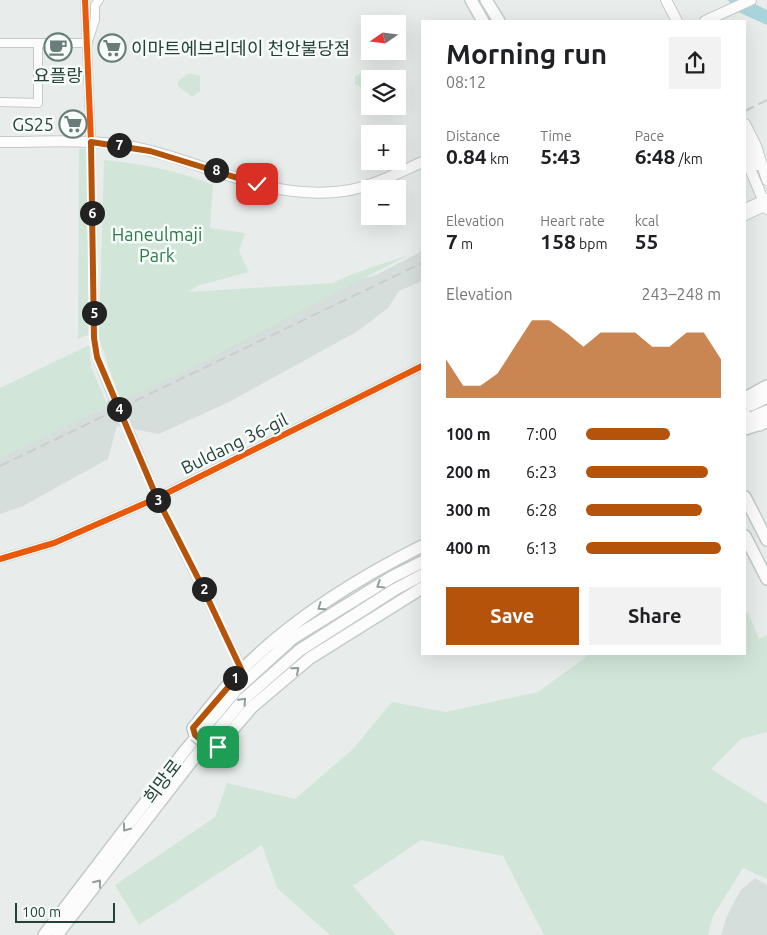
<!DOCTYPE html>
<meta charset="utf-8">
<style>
:root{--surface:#fff;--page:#f2f2f2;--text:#202124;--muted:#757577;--accent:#b45309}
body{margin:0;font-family:Ubuntu,"Noto Sans KR",sans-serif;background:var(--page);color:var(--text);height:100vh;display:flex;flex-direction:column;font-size:19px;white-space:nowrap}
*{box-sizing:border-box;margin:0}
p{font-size:16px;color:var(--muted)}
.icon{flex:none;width:28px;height:28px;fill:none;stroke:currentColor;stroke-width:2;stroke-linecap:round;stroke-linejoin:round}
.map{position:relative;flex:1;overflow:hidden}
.drawer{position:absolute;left:421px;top:20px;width:325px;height:635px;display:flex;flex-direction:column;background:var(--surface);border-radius:0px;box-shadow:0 5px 20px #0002}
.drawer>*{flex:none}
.needle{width:32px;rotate:256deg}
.buttons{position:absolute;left:361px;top:15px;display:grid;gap:10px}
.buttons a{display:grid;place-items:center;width:45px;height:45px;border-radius:0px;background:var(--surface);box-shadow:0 5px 20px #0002;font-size:25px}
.scale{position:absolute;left:15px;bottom:12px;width:100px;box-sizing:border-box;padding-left:5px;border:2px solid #24423a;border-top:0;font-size:14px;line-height:18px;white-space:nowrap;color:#24423a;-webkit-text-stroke:4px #f7fbf9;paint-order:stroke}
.pin{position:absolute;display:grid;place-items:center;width:42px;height:42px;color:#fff;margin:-21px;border-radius:10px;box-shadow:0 2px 8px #0006}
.km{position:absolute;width:25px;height:25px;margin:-12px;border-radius:50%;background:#222;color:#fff;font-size:14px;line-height:25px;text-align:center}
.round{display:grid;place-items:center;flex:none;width:52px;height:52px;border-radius:0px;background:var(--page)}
.summary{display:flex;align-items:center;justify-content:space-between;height:85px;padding:0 25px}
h1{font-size:28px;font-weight:700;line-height:38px}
.stats{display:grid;grid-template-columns:repeat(3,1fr);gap:8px;height:85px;padding:5px 25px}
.stats div{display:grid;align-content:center}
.stats b{font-size:21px;font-weight:700}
.stats small{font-size:14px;font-weight:400}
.stats p{font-size:14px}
.chart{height:140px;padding:10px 25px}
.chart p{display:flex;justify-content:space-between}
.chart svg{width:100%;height:90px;margin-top:5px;fill:var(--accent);opacity:.7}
.primary-button{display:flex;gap:10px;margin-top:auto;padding:10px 25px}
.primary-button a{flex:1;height:58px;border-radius:0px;background:var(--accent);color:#fff;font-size:20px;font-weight:700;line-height:58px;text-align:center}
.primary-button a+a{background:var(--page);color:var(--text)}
ul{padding:0 25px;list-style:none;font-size:16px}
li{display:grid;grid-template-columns:80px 60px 1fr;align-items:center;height:38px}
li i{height:12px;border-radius:6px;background:var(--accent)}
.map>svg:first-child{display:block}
</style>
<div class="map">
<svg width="767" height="935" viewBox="0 0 767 935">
<rect width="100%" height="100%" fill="#e8edeb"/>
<path fill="#d6dedb" d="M422,251V281L399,291L388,308L358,331L229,402L159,434L117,426L108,459L23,506L0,514V445L84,394L99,412L117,388L280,295L374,276Z
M755,878L767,885V935H721L727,916L740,891Z"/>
<path fill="#d1e6d8" d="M189,73L200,76V91L192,97L178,86V81Z
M362,73H373L380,79H370V88H363L355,84V76Z
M79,149H87L90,153L88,335L78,339Z
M104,160C142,164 177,170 213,185L210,228L245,233L239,251L249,272L200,285L188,292L334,283C339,277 397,259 409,255L182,372L120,401L99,338Z
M89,345L91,367L108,406L0,458V388Z
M748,612L759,639L767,635V732L741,739L711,769L767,804V879L743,868L713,916L708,935H544L503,856L421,840L353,886L396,935H330L277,888L262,845L139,925L115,885L215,817L227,783L295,799L353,749L392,702L446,712L538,692L590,654H745V613Z"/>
<path fill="#a9d4db" d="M728,0H747L767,10V25L736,11Z"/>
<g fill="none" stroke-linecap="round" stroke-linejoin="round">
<g stroke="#c5cac8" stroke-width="10">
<path id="minor" d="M85,0L91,142L94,338L97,357L109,388
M89,38L95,20V5L99,0
M0,43H88
M0,102L38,103V43
M745,208L767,198
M745,216L767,206
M131,435L157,498L243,671
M0,559L54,543L157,498L422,366"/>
</g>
<g stroke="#c5cac8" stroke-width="12">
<path id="tertiary" d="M666,0L677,21
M705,21L751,0
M745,124L756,146L767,180
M0,142C40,142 82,139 122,145C199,157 263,202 344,191C371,187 398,173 422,162
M745,142L757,165
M745,157L767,209"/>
</g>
<g stroke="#c3cbc8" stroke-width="14">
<path id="secondary" d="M471,0L483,21
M486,0L499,21
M745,398L767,386
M751,405L767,397
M745,414L751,422L760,425
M755,416L767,411
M745,429L767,422
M745,497L767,540
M745,536L767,579
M195,735L193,728C206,712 219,695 232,680C283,625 356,579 422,546
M209,747H218L252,707L310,658L422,588
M44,935L183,753L237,689L293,638L392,577L422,562
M57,935L194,758L244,699L300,650L394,590L422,575"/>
</g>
<use href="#minor" stroke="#fcfcfc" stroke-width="8"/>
<use href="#tertiary" stroke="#fcfcfc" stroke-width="10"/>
<use href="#secondary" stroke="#fcfcfc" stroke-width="11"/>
<path stroke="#c9cdcc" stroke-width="2" stroke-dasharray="10 5" stroke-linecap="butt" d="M745,111L767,100
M0,466L422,263"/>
<g stroke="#c5cac8" stroke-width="10" stroke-linecap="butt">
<path id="minor-bridge" d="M109,388L131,435"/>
</g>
<g stroke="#c3cbc8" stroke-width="14" stroke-linecap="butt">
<path id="secondary-bridge" d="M195,735L209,747"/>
</g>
<use href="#minor-bridge" stroke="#fcfcfc" stroke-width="8"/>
<use href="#secondary-bridge" stroke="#fcfcfc" stroke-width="11"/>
<g stroke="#f7fbf9" stroke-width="9">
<path id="cycleway" d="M85,0L91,142L94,338L97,357L157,498L243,671
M0,559L54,543L157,498L422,366"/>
</g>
<use href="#cycleway" stroke="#e8590c" stroke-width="6"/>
</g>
<defs><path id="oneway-chevron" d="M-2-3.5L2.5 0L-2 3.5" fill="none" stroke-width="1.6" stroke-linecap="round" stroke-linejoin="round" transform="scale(1.25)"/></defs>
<g stroke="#909f9b">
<use href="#oneway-chevron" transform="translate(380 585) rotate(148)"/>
<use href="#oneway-chevron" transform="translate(321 607) rotate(146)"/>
<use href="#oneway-chevron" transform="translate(296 670) rotate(-41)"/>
<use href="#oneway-chevron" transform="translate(243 701) rotate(-47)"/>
<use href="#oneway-chevron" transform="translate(126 828) rotate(127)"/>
<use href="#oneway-chevron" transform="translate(98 883) rotate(-52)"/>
</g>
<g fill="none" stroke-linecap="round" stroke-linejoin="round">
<g stroke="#fff" stroke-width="10">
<path id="route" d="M218,747H210L195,735L193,728L242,671L199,580L157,498L97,357L94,338L91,142L150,151L257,184"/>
</g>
<use href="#route" stroke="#b45309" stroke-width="6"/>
</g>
<defs>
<g id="cafe-ring" transform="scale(1.4375)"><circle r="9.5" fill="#f7fbf9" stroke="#697e78" stroke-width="1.5"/><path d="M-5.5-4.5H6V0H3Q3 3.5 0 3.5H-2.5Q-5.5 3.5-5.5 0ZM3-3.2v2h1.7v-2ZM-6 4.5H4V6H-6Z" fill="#697e78"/></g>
<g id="supermarket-ring" transform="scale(1.4375)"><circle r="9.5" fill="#f7fbf9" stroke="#697e78" stroke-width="1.5"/><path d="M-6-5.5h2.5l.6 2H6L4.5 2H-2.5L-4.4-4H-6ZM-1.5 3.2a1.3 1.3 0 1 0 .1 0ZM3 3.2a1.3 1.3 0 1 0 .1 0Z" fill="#697e78"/></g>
</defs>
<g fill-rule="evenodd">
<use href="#cafe-ring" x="58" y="47"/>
<use href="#supermarket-ring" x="112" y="48"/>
<use href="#supermarket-ring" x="73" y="124"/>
</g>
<g text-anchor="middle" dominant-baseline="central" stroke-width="5" stroke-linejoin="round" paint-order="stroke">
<g font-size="18" fill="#24423a" stroke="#f7fbf9" text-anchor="start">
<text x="131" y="48">이마트에브리데이 천안불당점</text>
<text x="58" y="75" text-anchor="middle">요플랑</text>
<text x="54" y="124" text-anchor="end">GS25</text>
</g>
<g font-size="18" fill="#2d7a4b" stroke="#f7fbf9">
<text x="157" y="234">Haneulmaji<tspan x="157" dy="21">Park</tspan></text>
</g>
<g font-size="18" fill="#24423a" stroke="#f7fbf9">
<text transform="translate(234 443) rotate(-26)">Buldang 36-gil</text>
<text transform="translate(162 781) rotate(-53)">희망로</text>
</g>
</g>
</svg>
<div class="buttons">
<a><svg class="needle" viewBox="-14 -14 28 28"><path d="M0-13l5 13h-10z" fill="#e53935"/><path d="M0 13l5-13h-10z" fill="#757577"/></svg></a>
<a><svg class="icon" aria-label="layers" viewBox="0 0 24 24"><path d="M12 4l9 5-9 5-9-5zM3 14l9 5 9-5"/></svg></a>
<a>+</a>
<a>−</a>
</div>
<div class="scale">100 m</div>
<div class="pin" style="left:218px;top:747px;background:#1e9e55"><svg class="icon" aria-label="arrive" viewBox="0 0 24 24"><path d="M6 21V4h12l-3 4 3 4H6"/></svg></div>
<div class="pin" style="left:257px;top:184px;background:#d93025"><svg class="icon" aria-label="check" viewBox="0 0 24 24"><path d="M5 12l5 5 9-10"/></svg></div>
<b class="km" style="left:235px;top:678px">1</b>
<b class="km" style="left:204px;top:589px">2</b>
<b class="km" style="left:158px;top:500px">3</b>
<b class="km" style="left:119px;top:409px">4</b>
<b class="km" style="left:94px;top:313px">5</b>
<b class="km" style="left:92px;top:213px">6</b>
<b class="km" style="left:119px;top:145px">7</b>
<b class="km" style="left:216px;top:170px">8</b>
<section class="drawer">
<div class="summary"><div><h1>Morning run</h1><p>08:12</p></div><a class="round"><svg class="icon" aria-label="share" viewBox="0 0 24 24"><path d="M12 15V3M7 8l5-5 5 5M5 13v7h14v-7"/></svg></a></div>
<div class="stats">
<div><p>Distance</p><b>0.84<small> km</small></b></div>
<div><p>Time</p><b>5:43</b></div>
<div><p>Pace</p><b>6:48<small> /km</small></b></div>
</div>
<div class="stats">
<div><p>Elevation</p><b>7<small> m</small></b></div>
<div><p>Heart rate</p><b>158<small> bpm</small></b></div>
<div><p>kcal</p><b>55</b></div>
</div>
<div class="chart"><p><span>Elevation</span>243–248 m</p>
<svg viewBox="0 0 160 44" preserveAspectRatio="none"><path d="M0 44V25L10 38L20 38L30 32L40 19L50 6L60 6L70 12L80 19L90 12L100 12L110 12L120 19L130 19L140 12L150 12L160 25V44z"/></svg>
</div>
<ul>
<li><b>100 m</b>7:00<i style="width:62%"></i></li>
<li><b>200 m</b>6:23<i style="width:90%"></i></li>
<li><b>300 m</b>6:28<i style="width:86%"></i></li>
<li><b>400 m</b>6:13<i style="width:100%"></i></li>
</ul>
<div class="primary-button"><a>Save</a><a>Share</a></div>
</section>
</div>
